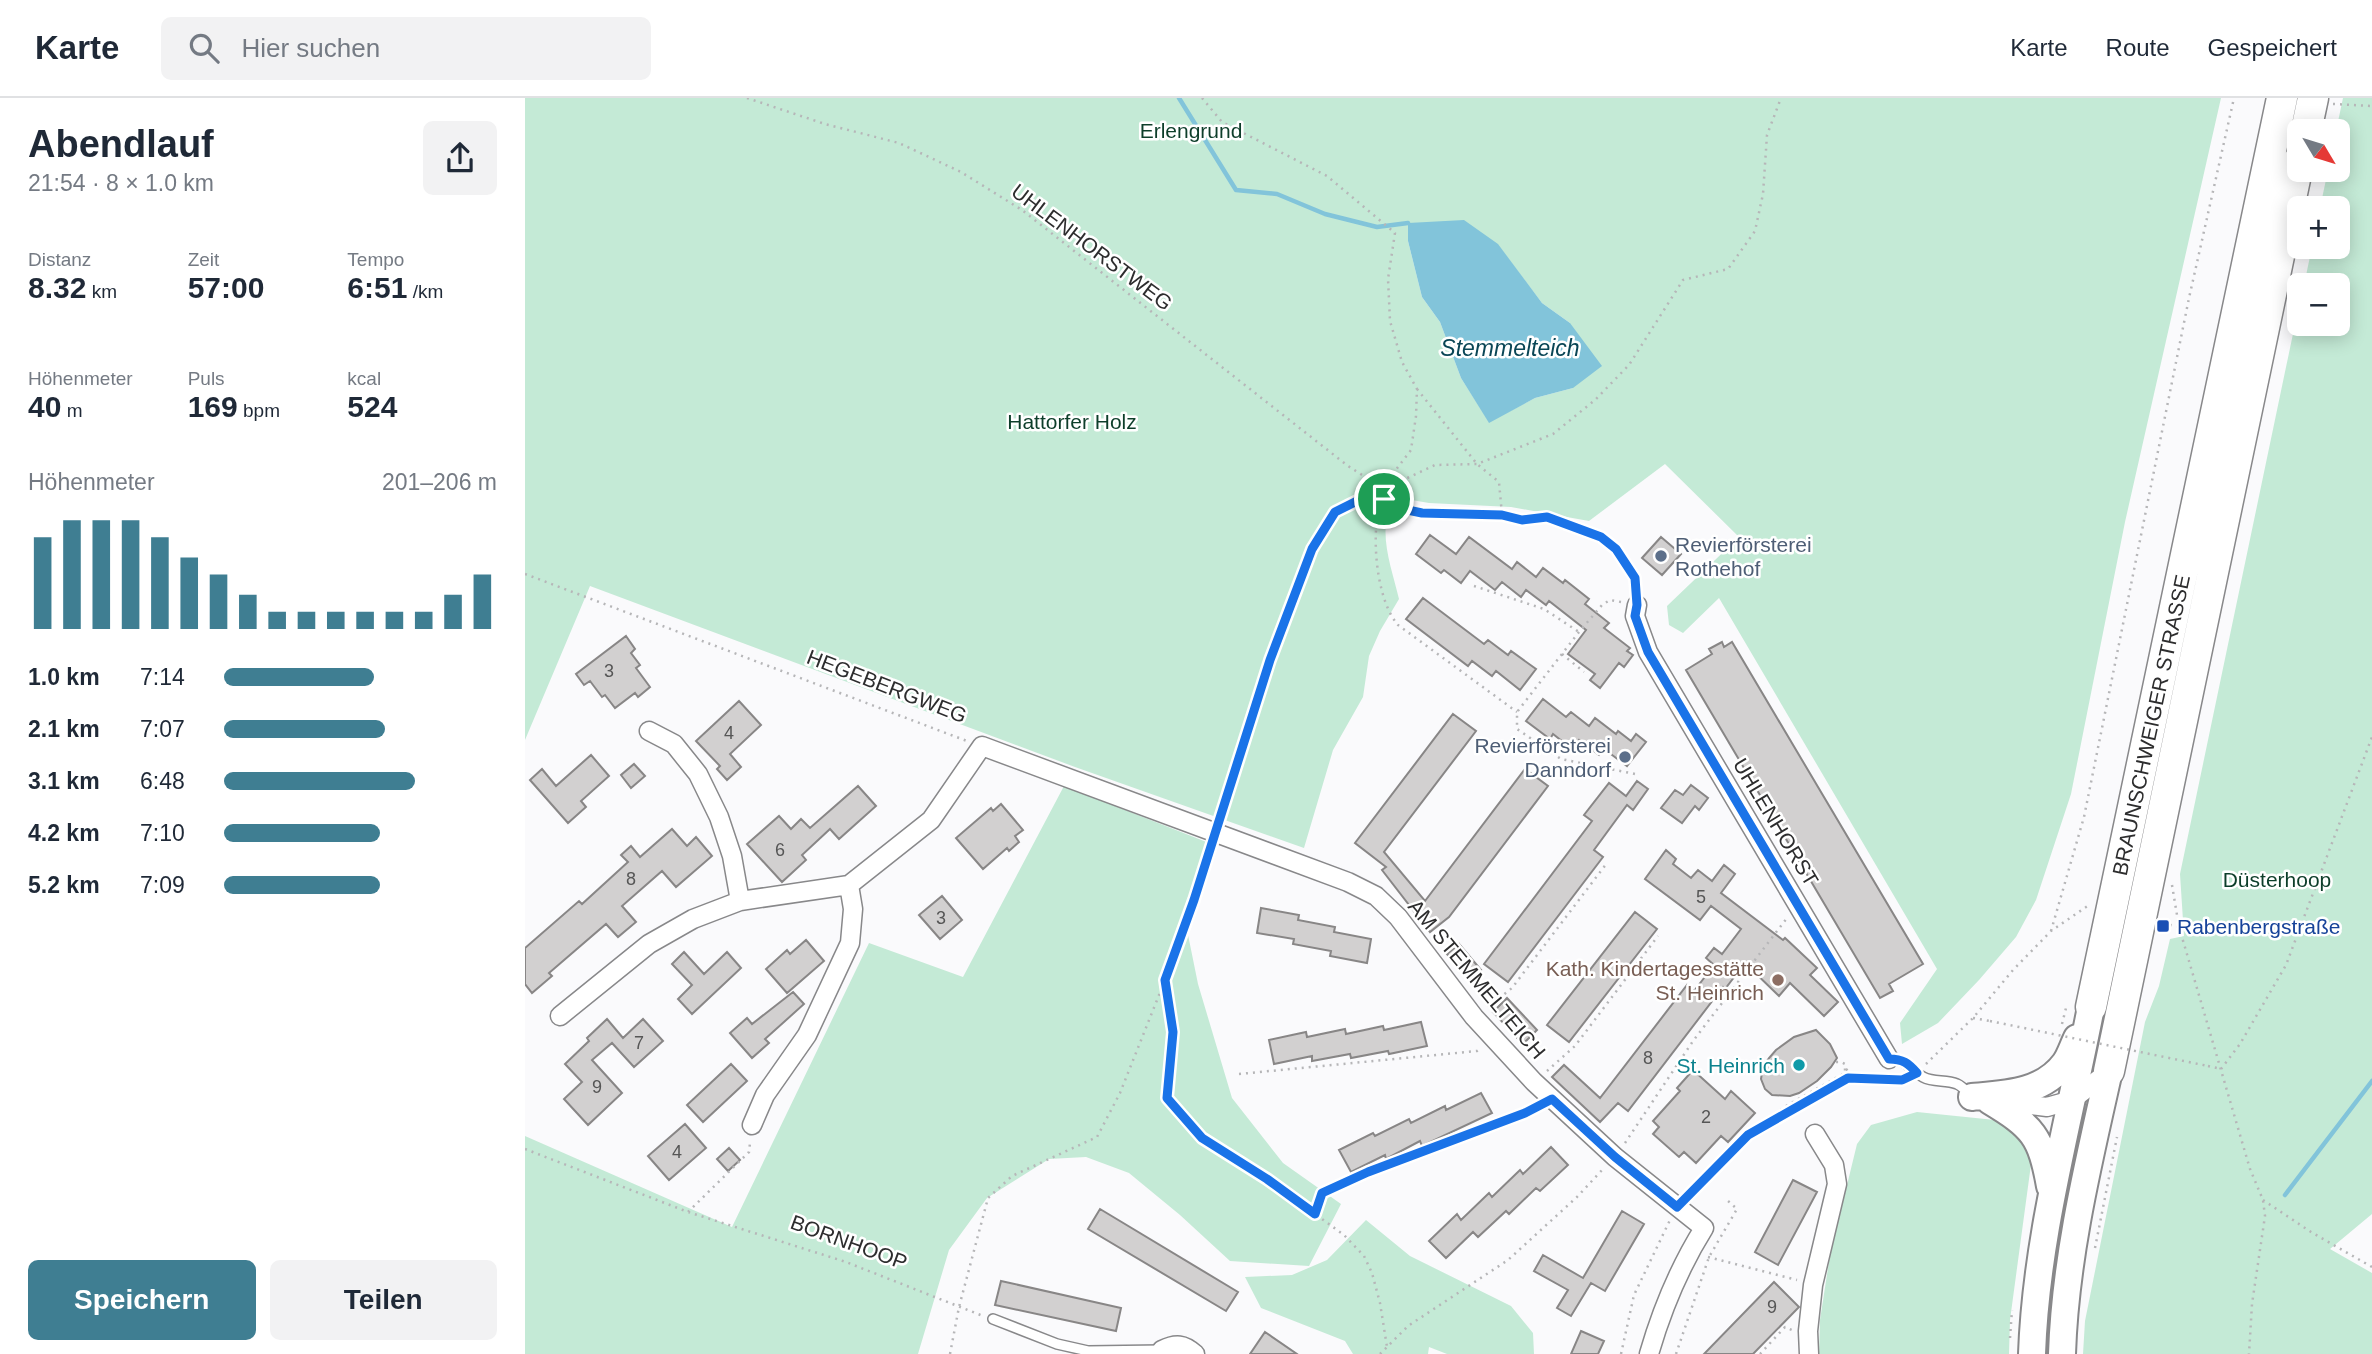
<!DOCTYPE html>
<html lang="de">
<meta charset="utf-8">
<style>
:root{--surface:#fff;--page:#f2f2f3;--text:#1f2937;--muted:#747a83;--line:#e0e1e3;--accent:#3f7e92}
body{margin:0;font-family:Helvetica,sans-serif;background:var(--page);color:var(--text);height:100vh;display:flex;flex-direction:column;font-size:26px;white-space:nowrap}
*{box-sizing:border-box;margin:0}
p{font-size:23px;color:var(--muted)}
.icon{flex:none;width:38px;height:38px;fill:none;stroke:currentColor;stroke-width:2;stroke-linecap:round;stroke-linejoin:round}
.map{position:relative;flex:1;overflow:hidden}
.sheet{display:flex;flex-direction:column;background:var(--surface);width:525px}
.sheet>*{flex:none}
.needle{width:46px;rotate:128deg}
.controls{position:absolute;left:1762px;top:21px;display:grid;gap:14px}
.controls a{display:grid;place-items:center;width:63px;height:63px;border-radius:10px;background:var(--surface);box-shadow:0 4px 18px #0003;font-size:35px}
.pin{position:absolute;display:grid;place-items:center;width:60px;height:60px;color:#fff;margin:-30px;border:4px solid #fff;border-radius:50%;box-shadow:0 2px 7px #0007}
.round{display:grid;place-items:center;flex:none;width:74px;height:74px;border-radius:10px;background:var(--page)}
.overview{display:flex;align-items:center;justify-content:space-between;height:119px;padding:0 28px}
h1{font-size:38px;font-weight:800;line-height:52px}
.figures{display:grid;grid-template-columns:repeat(3,1fr);gap:10px;height:119px;padding:7px 28px}
.figures div{display:grid;align-content:center}
.figures b{font-size:30px;font-weight:800}
.figures small{font-size:19px;font-weight:400}
.figures p{font-size:19px}
.chart{height:196px;padding:14px 28px}
.chart p{display:flex;justify-content:space-between}
.chart svg{width:100%;height:126px;margin-top:7px;stroke:var(--accent);stroke-width:6}
.cta{display:flex;gap:14px;margin-top:auto;padding:14px 28px}
.cta a{flex:1;height:80px;border-radius:10px;background:var(--accent);color:#fff;font-size:28px;font-weight:800;line-height:80px;text-align:center}
.cta a+a{background:var(--page);color:var(--text)}
ul{padding:0 28px;list-style:none;font-size:23px}
li{display:grid;grid-template-columns:112px 84px 1fr;align-items:center;height:52px}
li i{height:18px;border-radius:9px;background:var(--accent)}
header{display:flex;align-items:center;gap:42px;box-sizing:border-box;height:98px;padding:0 35px;background:var(--surface);border-bottom:2px solid var(--line)}
header strong{font-size:33px}
nav{display:flex;gap:38px;margin-inline-start:auto;font-size:24px}
.search{width:490px;height:63px;background:var(--page);display:flex;align-items:center;gap:18px;box-sizing:border-box;padding:0 24px;border-radius:10px;color:var(--muted);font-size:26px}
main{display:flex;flex:1;min-height:0}
.map>svg:first-child{display:block}
</style>
<header>
<strong>Karte</strong>
<div class="search"><svg class="icon" aria-label="search" viewBox="0 0 24 24"><circle cx="10" cy="10" r="6"/><path d="M15 15l6 6"/></svg>Hier suchen</div>
<nav><a>Karte</a><a>Route</a><a>Gespeichert</a></nav>
</header>
<main>
<section class="sheet">
<div class="overview"><div><h1>Abendlauf</h1><p>21:54 · 8 × 1.0 km</p></div><a class="round"><svg class="icon" aria-label="share" viewBox="0 0 24 24"><path d="M12 15V3M7 8l5-5 5 5M5 13v7h14v-7"/></svg></a></div>
<div class="figures">
<div><p>Distanz</p><b>8.32<small> km</small></b></div>
<div><p>Zeit</p><b>57:00</b></div>
<div><p>Tempo</p><b>6:51<small> /km</small></b></div>
</div>
<div class="figures">
<div><p>Höhenmeter</p><b>40<small> m</small></b></div>
<div><p>Puls</p><b>169<small> bpm</small></b></div>
<div><p>kcal</p><b>524</b></div>
</div>
<div class="chart"><p><span>Höhenmeter</span>201–206 m</p>
<svg viewBox="0 0 160 44" preserveAspectRatio="none"><path d="M5 44V12M15 44V6M25 44V6M35 44V6M45 44V12M55 44V19M65 44V25M75 44V32M85 44V38M95 44V38M105 44V38M115 44V38M125 44V38M135 44V38M145 44V32M155 44V25"/></svg>
</div>
<ul>
<li><b>1.0 km</b>7:14<i style="width:55%"></i></li>
<li><b>2.1 km</b>7:07<i style="width:59%"></i></li>
<li><b>3.1 km</b>6:48<i style="width:70%"></i></li>
<li><b>4.2 km</b>7:10<i style="width:57%"></i></li>
<li><b>5.2 km</b>7:09<i style="width:57%"></i></li>
</ul>
<div class="cta"><a>Speichern</a><a>Teilen</a></div>
</section>
<div class="map">
<svg width="1847" height="1256" viewBox="0 0 1847 1256">
<rect width="100%" height="100%" fill="#fafafc"/>
<path fill="#c4ead6" fill-rule="evenodd" d="M0,0H1696L1600,424L1546,696L1511,802L1491,839L1454,882L1413,925L1377,946L1375,925L1412,871L1194,500L1158,535L1144,527L1142,508L1214,439L1140,366L1064,423L986,409L904,405L869,399C851,432 866,467 874,501L855,533L844,558L838,599L808,652L779,750L550,669L65,488L0,642ZM883,143L973,147L1017,205L1045,225L1048,290L1010,300L964,324L936,280L915,224L897,199Z
M1818,0H1847V1116L1805,1151L1847,1175V1256H1558L1560,1223L1620,924L1634,888L1645,841L1659,838L1655,776L1774,207V226H1813V187H1779L1787,149H1813V110H1795L1803,72H1813V33H1811Z
M539,688L684,745L659,817L673,886L707,1000L758,1065L816,1106L784,1168L705,1163L655,1117L604,1075L561,1059L524,1061L462,1100L424,1152L393,1256H0V1038L207,1129L344,845L438,879Z
M1570,1010L1527,1256H1516L1517,1216L1558,1016Z
M1392,1014L1470,1022L1495,1038L1507,1059L1485,1222L1484,1256H1294L1295,1222L1305,1157L1332,1046L1346,1027Z
M841,1122L885,1158L986,1208L1008,1235L1009,1256H922L904,1249L903,1256H828L820,1243L736,1210L720,1179L767,1177L802,1162Z"/>
<path fill="#82c4da" d="M939,122L973,146L1017,205L1045,225L1077,268L1048,290L1010,300L964,325L936,280L915,224L897,199L883,143V125Z"/>
<g fill="none" stroke-linecap="round" stroke-linejoin="round">
<path stroke="#82c4da" stroke-width="4.5" d="M654,0L711,92L752,96L800,116L852,129L883,125
M1760,1097L1847,983"/>
</g>
<path fill="#d2d0d0" stroke="#888686" stroke-width="2" d="M905,437L931,456L944,439L987,471L992,464L1011,479L1018,470L1038,485L1040,482L1064,501L1060,506L1084,525L1079,530L1105,550L1102,553L1108,557L1099,569L1094,565L1075,590L1065,582L1070,576L1043,556L1061,532L1024,503L1021,507L1001,492L996,499L977,484L970,492L945,473L936,485L919,472L916,475L891,456Z
M1136,439L1156,456L1137,477L1117,460Z
M898,500L959,546L963,542L983,557L986,553L1011,571L995,592L971,573L967,578L947,563L943,568L881,521Z
M101,538L110,551L106,555L115,567L111,570L125,589L113,599L110,595L90,610L80,597L77,599L65,583L59,587L51,576Z
M1197,544L1199,549L1207,544L1398,866L1364,886L1368,893L1355,900L1161,572L1187,556L1184,551Z
M1018,601L1041,619L1046,614L1064,628L1070,620L1091,636L1093,633L1106,643L1111,636L1121,644L1102,668L1079,651L1074,657L1054,642L1047,651L1028,636L1025,641L1001,623Z
M214,603L236,627L205,656L216,669L202,682L192,671L195,668L171,643Z
M928,616L951,633L859,754L900,803L1000,671L1023,688L924,819L905,834L857,772L861,769L830,745Z
M66,657L84,678L56,703L61,709L43,725L5,682L17,671L31,688Z
M109,666L120,678L106,690L96,677Z
M1112,683L1123,691L1108,712L1102,707L1069,752L1078,759L983,884L959,866L1067,723L1059,717L1084,685L1101,698Z
M1166,687L1183,700L1174,712L1170,708L1157,725L1136,710L1150,692L1158,697Z
M333,688L351,708L314,741L305,731L277,757L281,762L257,784L222,746L254,718L266,731L276,721L285,730Z
M476,706L498,732L490,738L494,744L484,753L482,750L458,771L431,740L466,710L468,713Z
M147,731L162,748L171,739L187,758L151,789L137,773L97,808L111,824L93,839L81,826L24,875L27,878L7,895L0,886V850L54,803L57,806L103,764L96,757L106,748L115,759Z
M1141,752L1151,761L1148,766L1166,780L1173,772L1187,783L1199,767L1210,776L1196,795L1258,842L1260,840L1292,870L1285,877L1313,904L1299,918L1265,885L1254,898L1220,865L1200,891L1198,889L1103,1013L1093,1005L1075,1024L1027,979L1039,967L1075,1000L1162,887L1169,893L1189,867L1181,860L1189,850L1197,856L1216,831L1186,808L1175,822L1120,781Z
M417,798L437,822L415,841L394,817Z
M736,810L774,817L773,822L810,829L809,834L846,841L842,865L805,858L806,853L768,846L769,841L732,835Z
M1110,814L1132,831L1044,944L1022,927Z
M281,842L299,863L262,895L241,871L262,852L265,856Z
M934,846L956,872L945,882L922,856Z
M159,854L179,876L202,854L216,870L167,916L153,901L167,887L147,866Z
M268,894L279,906L240,941L244,945L227,960L205,935L222,920L227,926Z
M982,900L1012,932L998,946L968,914Z
M82,921L98,940L118,921L138,943L109,969L87,945L67,962L97,995L63,1027L39,1001L57,984L40,966L64,943L62,940Z
M896,924L902,948L864,956L863,953L826,960L825,956L787,963V958L749,966L744,942L781,934L782,939L820,931L821,936L858,928L859,932Z
M1291,932L1305,946L1312,960L1306,969L1292,983L1274,995L1265,998L1247,997L1240,991L1236,981L1238,969L1244,960L1251,952L1269,939Z
M206,966L222,983L178,1024L162,1007Z
M1168,972L1200,1001L1206,993L1230,1015L1203,1044L1196,1038L1171,1065L1159,1054L1154,1059L1128,1036L1134,1029L1128,1023L1155,993L1152,990Z
M956,995L967,1015L897,1048L895,1043L861,1061L860,1057L826,1074L814,1052L848,1035L850,1038L884,1021L886,1025L920,1008L921,1012Z
M160,1026L181,1050L144,1082L123,1058Z
M1026,1049L1043,1067L1015,1093L1011,1090L984,1116L981,1113L953,1139L948,1134L921,1160L904,1143L932,1116L936,1122L964,1095L967,1099L995,1072L998,1076Z
M204,1050L215,1062L203,1073L192,1061Z
M1268,1082L1292,1094L1253,1167L1230,1154Z
M575,1111L713,1194L701,1213L563,1131Z
M1097,1113L1119,1126L1080,1193L1066,1185L1046,1218L1032,1210L1043,1192L1009,1173L1018,1157L1058,1180Z
M476,1183L596,1210L591,1233L470,1207Z
M1249,1184L1274,1209L1228,1256H1179Z
M1056,1233L1079,1243L1073,1256H1046Z
M740,1234L772,1256H725Z"/>
<g fill="none" stroke-linecap="round" stroke-linejoin="round">
<g stroke="#88888a" stroke-width="12">
<path id="service" d="M1364,961C1385,962 1383,971 1398,979C1409,985 1421,981 1432,986C1437,988 1441,993 1445,997
M468,1221L532,1246L563,1253L637,1252"/>
</g>
<g stroke="#88888a" stroke-width="21">
<path id="minor" d="M1112,507L1110,518L1123,554L1364,961
M124,633L149,646L173,676L194,719L207,758L215,803
M35,918L124,846L168,821L215,803L324,787L406,722L457,648L823,784L851,798L873,819L949,919L1009,984L1090,1059L1179,1130C1154,1170 1137,1211 1124,1256
M1471,1003L1522,1009L1547,1002L1584,973
M227,1027L240,997L282,937L325,845L328,811L324,787
M636,1256L637,1252C651,1245 659,1246 670,1256
M1284,1256L1283,1233L1288,1187L1312,1086L1309,1067L1290,1036"/>
</g>
<g stroke="#88888a" stroke-width="30">
<path id="secondary" d="M1447,999C1481,996 1518,995 1540,965C1545,958 1548,948 1552,940
M1465,1003C1508,1029 1516,1038 1525,1088
M1507,1256C1511,1139 1544,1024 1566,909
M1537,1256C1540,1161 1563,1066 1584,973"/>
</g>
<g stroke="#88888a" stroke-width="33">
<path id="trunk" d="M1781,33L1788,0
M1566,909L1757,0
M1584,973L1774,62"/>
</g>
<path stroke="#b6b6b8" stroke-width="2.5" stroke-dasharray="2 5" stroke-linecap="butt" d="M222,0L300,26L374,45L436,74L497,112L823,368L856,389
M677,0L697,24L802,78L870,135L863,181L865,223L877,264L892,291L891,318L886,352L857,390C860,407 853,407 852,422C848,451 853,504 873,527L992,614
M1808,6L1847,8
M892,291L952,366L974,384L977,417
M859,401L873,410L897,415L977,417L997,422L1022,419L1055,430L1076,439L1091,451L1110,480L1111,492
M0,476L442,643
M949,488L1019,511L1054,534
M1096,504L1085,502L1077,507L1054,534L992,614V631L1036,661L1110,676
M1037,556L1059,574
M695,718L745,562L787,451L810,414L910,367L952,366L1028,336L1070,302L1104,267L1158,182L1203,171L1230,133L1238,96L1242,37L1256,0
M1647,787L1654,829L1725,1071L1738,1102L1740,1118L1727,1206L1724,1256
M1638,825L1654,829
M1526,833L1559,719L1664,200L1709,0
M641,884L648,934L642,1000L677,1040L742,1081L819,1137L839,1158L847,1175L855,1205L862,1249
M963,909L987,890L1082,765
M1448,920L1465,923
M1537,926L1542,906
M1401,966L1448,920L1488,872L1526,833L1564,807
M1683,968L1696,971
M1321,971L1331,980
M1696,971L1715,946L1761,867L1847,639
M1022,973L1050,948L1133,838
M714,976L952,953L955,951
M1233,1029L1261,1008L1320,975V966L1316,964H1309
M1100,1045L1168,943L1262,820
M0,1051L163,1114L321,1164L458,1218
M1163,1097L1223,1037L1323,980L1379,981
M1738,1102L1786,1134L1847,1169
M163,1114L224,1054L225,1045
M791,1115L797,1095L843,1074L1011,1009
M1570,1150L1592,1039
M1183,1159L1272,1182
M1485,1240L1487,1212
M425,1256L434,1209L463,1100L487,1078L572,1039L595,995L640,882L684,751
M855,1256L883,1228L983,1162L1052,1099L1078,1071
M1096,1256L1109,1197L1145,1122
M1151,1256L1184,1159L1212,1111L1202,1102
M1235,1256L1260,1229L1267,1232"/>
<use href="#service" stroke="#fff" stroke-width="9"/>
<use href="#minor" stroke="#fff" stroke-width="18"/>
<use href="#secondary" stroke="#fff" stroke-width="26"/>
<use href="#trunk" stroke="#fff" stroke-width="30"/>
<path stroke="#b6b6b8" stroke-width="2.5" stroke-dasharray="2 5" stroke-linecap="butt" d="M1465,923L1683,968"/>
</g>
<g fill="none" stroke-linecap="round" stroke-linejoin="round">
<g stroke="#fff" stroke-width="14">
<path id="route" d="M858,390L859,401L873,410L897,415L977,417L997,422L1022,419L1076,439L1091,451L1110,480L1112,507L1110,518L1123,554L1364,961C1378,961 1383,965 1392,975L1377,982L1323,980L1223,1037L1152,1109L1090,1059L1027,1001L1000,1015L843,1074L797,1095L790,1116L742,1081L677,1040L642,1000L648,934L640,882L669,802L745,562L787,451L810,414Z"/>
</g>
<use href="#route" stroke="#1a73e8" stroke-width="9"/>
</g>
<g fill="#5c6f8a" stroke="#fff" stroke-width="2.5">
<circle cx="1136" cy="458" r="7"/>
<circle cx="1100" cy="659" r="7"/>
</g>
<rect fill="#1a4fb4" stroke="#fff" stroke-width="2.5" x="1631" y="821" width="14" height="14" rx="3.5"/>
<circle fill="#8d6e63" stroke="#fff" stroke-width="2.5" cx="1253" cy="882" r="7"/>
<circle fill="#0f9aa8" stroke="#fff" stroke-width="2.5" cx="1274" cy="967" r="7"/>
<g text-anchor="middle" dominant-baseline="central" stroke-width="5" stroke-linejoin="round" paint-order="stroke">
<g font-size="18" fill="#565656">
<text x="84" y="573">3</text>
<text x="204" y="635">4</text>
<text x="255" y="752">6</text>
<text x="106" y="781">8</text>
<text x="1176" y="799">5</text>
<text x="416" y="820">3</text>
<text x="114" y="945">7</text>
<text x="1123" y="960">8</text>
<text x="72" y="989">9</text>
<text x="1181" y="1019">2</text>
<text x="152" y="1054">4</text>
<text x="1247" y="1209">9</text>
</g>
<g font-size="21" fill="#0d3e2a" stroke="#fff">
<text x="666" y="32">Erlengrund</text>
<text x="547" y="323">Hattorfer Holz</text>
<text x="1752" y="781">Düsterhoop</text>
</g>
<g font-size="21" fill="#2d2d2e" stroke="#fff">
<text transform="translate(567 149) rotate(37)">UHLENHORSTWEG</text>
<text transform="translate(362 588) rotate(21)">HEGEBERGWEG</text>
<text transform="translate(1626 627) rotate(-78)">BRAUNSCHWEIGER STRASSE</text>
<text transform="translate(1251 724) rotate(59)">UHLENHORST</text>
<text transform="translate(952 881) rotate(50)">AM STEMMELTEICH</text>
<text transform="translate(324 1144) rotate(20)">BORNHOOP</text>
</g>
<g font-size="21" fill="#4e5e75" stroke="#fff" text-anchor="start">
<text x="1150" y="446">Revierförsterei<tspan x="1150" dy="24">Rothehof</tspan></text>
<text x="1086" y="647" text-anchor="end">Revierförsterei<tspan x="1086" dy="24">Danndorf</tspan></text>
</g>
<g font-size="21" fill="#164399" stroke="#fff" text-anchor="start">
<text x="1652" y="828">Rabenbergstraße</text>
</g>
<g font-size="21" fill="#785e54" stroke="#fff" text-anchor="end">
<text x="1239" y="870">Kath. Kindertagesstätte<tspan x="1239" dy="24">St. Heinrich</tspan></text>
</g>
<g font-size="21" fill="#0d838f" stroke="#fff" text-anchor="end">
<text x="1260" y="967">St. Heinrich</text>
</g>
<g font-size="23" font-style="italic" fill="#0a4656" stroke="#fff">
<text x="985" y="250">Stemmelteich</text>
</g>
</g>
</svg>
<div class="controls">
<a><svg class="needle" viewBox="-14 -14 28 28"><path d="M0-13l5 13h-10z" fill="#e53935"/><path d="M0 13l5-13h-10z" fill="#747a83"/></svg></a>
<a>+</a>
<a>−</a>
</div>
<div class="pin" style="left:859px;top:401px;background:#1e9e55"><svg class="icon" aria-label="arrive" viewBox="0 0 24 24"><path d="M6 21V4h12l-3 4 3 4H6"/></svg></div>
</div>
</main>
